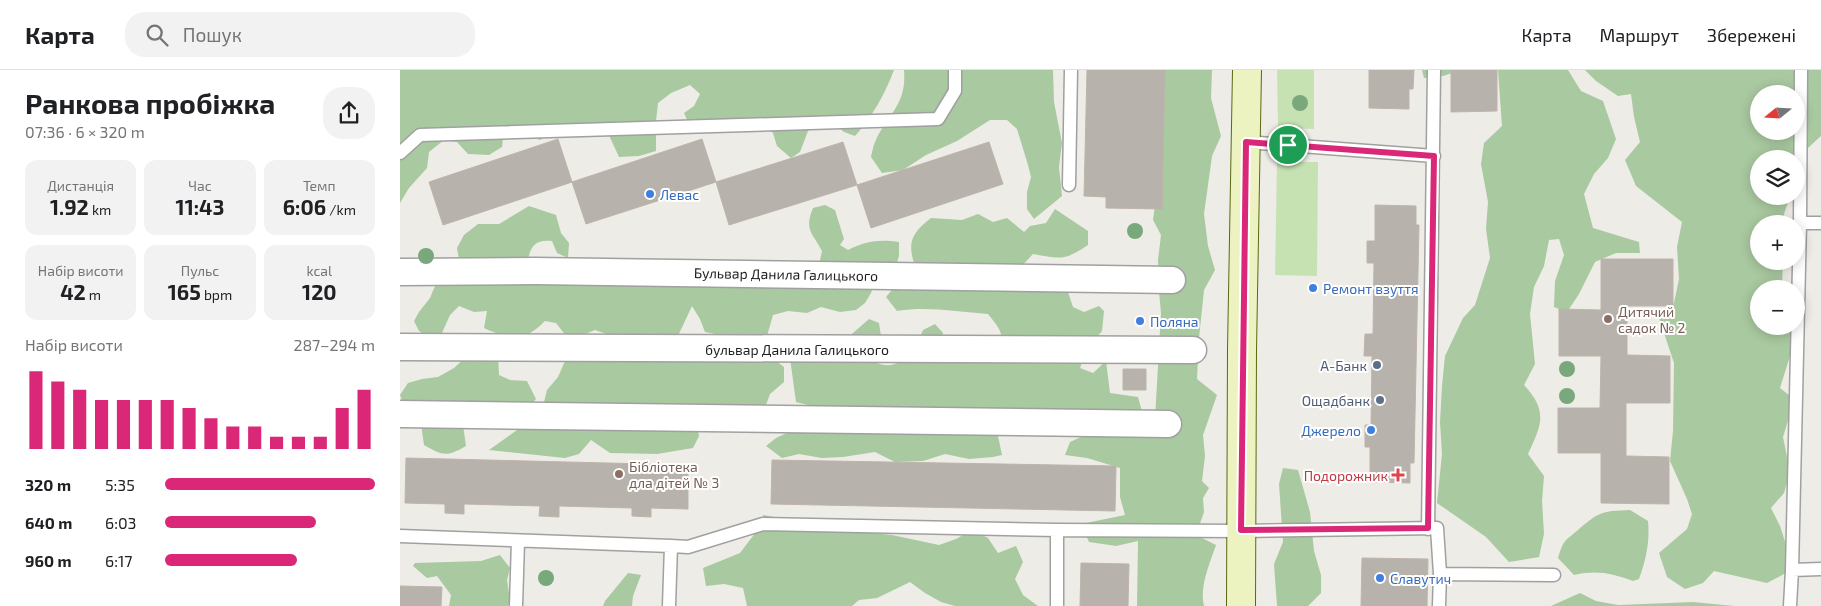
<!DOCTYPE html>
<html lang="uk">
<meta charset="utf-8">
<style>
:root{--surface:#fff;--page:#f2f2f2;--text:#202124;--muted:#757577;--line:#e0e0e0;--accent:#db2777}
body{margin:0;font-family:"Exo 2",sans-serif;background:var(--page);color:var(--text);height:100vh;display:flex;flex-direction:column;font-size:19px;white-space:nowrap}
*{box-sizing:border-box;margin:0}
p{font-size:16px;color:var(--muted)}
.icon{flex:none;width:28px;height:28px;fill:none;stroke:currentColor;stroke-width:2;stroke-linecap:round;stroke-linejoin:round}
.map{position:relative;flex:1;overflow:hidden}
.side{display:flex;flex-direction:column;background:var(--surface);width:400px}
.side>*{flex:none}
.needle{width:32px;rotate:252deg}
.fabs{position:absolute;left:1350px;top:15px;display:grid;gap:10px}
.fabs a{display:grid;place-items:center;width:55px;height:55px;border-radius:50%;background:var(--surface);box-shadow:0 2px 12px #0003;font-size:25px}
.pin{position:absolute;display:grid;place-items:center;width:42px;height:42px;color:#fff;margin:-21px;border:2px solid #fff;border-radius:50%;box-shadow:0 1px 5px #0007}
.round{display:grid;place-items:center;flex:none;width:52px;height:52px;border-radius:20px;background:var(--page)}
.summary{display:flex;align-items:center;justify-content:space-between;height:85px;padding:0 25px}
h1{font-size:28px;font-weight:700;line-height:38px}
.figures{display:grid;grid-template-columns:repeat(3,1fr);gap:8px;height:85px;padding:5px 25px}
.figures div{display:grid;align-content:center;border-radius:12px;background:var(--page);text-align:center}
.figures b{font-size:21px;font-weight:700}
.figures small{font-size:14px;font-weight:400}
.figures p{font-size:14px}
.chart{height:140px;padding:10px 25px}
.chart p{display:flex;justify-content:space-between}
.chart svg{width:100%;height:90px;margin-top:5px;stroke:var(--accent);stroke-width:6}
ul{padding:0 25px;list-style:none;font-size:16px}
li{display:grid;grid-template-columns:80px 60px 1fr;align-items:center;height:38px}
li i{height:12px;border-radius:6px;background:var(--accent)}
header{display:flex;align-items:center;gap:30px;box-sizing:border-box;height:70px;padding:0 25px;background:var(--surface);border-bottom:1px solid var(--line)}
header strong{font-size:24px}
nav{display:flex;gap:28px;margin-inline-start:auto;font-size:18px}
.search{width:350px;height:45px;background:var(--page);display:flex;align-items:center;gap:12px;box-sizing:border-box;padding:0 18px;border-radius:20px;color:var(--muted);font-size:19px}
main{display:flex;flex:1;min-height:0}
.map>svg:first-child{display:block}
</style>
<header>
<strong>Карта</strong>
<div class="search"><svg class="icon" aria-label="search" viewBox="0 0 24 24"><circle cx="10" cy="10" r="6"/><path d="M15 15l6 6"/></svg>Пошук</div>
<nav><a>Карта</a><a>Маршрут</a><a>Збережені</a></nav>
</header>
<main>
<section class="side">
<div class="summary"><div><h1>Ранкова пробіжка</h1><p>07:36 · 6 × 320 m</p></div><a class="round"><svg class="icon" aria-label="share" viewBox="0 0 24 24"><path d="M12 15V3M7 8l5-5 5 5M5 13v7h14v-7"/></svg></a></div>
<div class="figures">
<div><p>Дистанція</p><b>1.92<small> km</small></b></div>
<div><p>Час</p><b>11:43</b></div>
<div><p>Темп</p><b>6:06<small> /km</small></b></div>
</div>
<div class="figures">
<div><p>Набір висоти</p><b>42<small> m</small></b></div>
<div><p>Пульс</p><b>165<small> bpm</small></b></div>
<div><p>kcal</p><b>120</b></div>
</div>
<div class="chart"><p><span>Набір висоти</span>287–294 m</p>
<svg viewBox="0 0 160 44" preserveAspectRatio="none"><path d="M5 44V6M15 44V11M25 44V15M35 44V20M45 44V20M55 44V20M65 44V20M75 44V24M85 44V29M95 44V33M105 44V33M115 44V38M125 44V38M135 44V38M145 44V24M155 44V15"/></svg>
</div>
<ul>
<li><b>320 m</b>5:35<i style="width:100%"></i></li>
<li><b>640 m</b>6:03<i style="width:72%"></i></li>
<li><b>960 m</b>6:17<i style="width:63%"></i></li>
</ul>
</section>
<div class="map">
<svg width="1421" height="536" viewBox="0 0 1421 536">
<rect width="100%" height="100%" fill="#eeece6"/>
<path fill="#c7e2b2" d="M877,0H914V59L878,58Z
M877,92H918L917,206L875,205Z"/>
<path fill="#a9c9a0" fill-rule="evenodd" d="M0,0H494C485,24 472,47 455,66L444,62L432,52L419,53L408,61L400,82L391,88L377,76L373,63L366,57L339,62L327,60L292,61L284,43L294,36L300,24L290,15L271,23L258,33L256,51V81L239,86L219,87L207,61L153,62L140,70L123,63L104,60L102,77L89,85L68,84L57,72L44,70L29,82L27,98L9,118L0,133Z
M504,0H653L654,32L662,73L659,97L662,126L634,149L627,139V122L631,107L628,95L617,59L607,50H590L557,71L526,85L503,100L482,103L471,87C472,82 473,77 475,72C487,44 507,36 504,0Z
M756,0H812L811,28L821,66L812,86L804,144L808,176L815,200L804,220L799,268L797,309L817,325L803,365L805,386L802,411L809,418L803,428L804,442L796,465L816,475C810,493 799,517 804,536H737L738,471L716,476L689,472L681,454L725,445L720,427V398L687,388L665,385L670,372L694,361L716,366L749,367L755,349L761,243L759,222L758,190L761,165L753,150L757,120Z
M1022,0H1062L1043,6L1024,8Z
M1098,0H1168L1181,21L1203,31L1216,69L1208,88L1194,104L1184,124L1193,158L1239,172L1240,183H1216L1195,192L1179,224L1167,242L1154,237L1155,211L1164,185L1159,169L1149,170L1144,196L1134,217L1130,244L1135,294L1124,315C1148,341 1142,354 1128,384L1144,406L1142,431L1144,464L1139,487L1109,492L1086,467L1037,433L1042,384L1040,352L1042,316L1045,286L1063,248L1075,235L1090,188L1086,159L1088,132L1081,94L1084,73L1102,56Z
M1185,0H1421V66L1396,89H1359V126H1390L1384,144V154H1359V191H1383L1382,215L1386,219H1359V256H1394L1390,286L1380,318L1390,326L1391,341L1383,367L1390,402L1384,423L1371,438L1380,456L1388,481L1386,503L1367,513L1314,501L1303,513L1285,519L1267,507L1259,483L1287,459L1292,444L1287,429L1270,391L1273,361L1274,293L1259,248L1274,233L1279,209L1277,177L1282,152L1236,116L1225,90L1240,72L1234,47L1231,24L1218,26L1196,11ZM1359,24H1396V61H1359Z
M425,135L435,140L444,169L440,175L448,180C465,171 480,169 499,172V186L495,199L478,202L471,223L465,233L456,240L440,242L421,237L407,243L388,241L373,245L367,266H325L305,262L300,249L292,236L277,268L229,272L195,260L185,264L167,267L156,253L145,251C123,273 111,270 84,258L87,241L74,242L59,236L50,245L41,265L29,268L19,261L14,251L19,242L30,228L35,216L60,195L57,178L64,165L78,154H99L129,136L156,145L161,163L169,173L168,188L157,183L152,171C132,169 129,180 127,197L419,195L422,181C412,162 404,160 413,138Z
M655,139L688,161V175C664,191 661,189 633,184L618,200L667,219L673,237L684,242L699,236L704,241L702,261L687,279L680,298L693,303L706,291L710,323L738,327L743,345L414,349L408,335L396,332L390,288L445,270L469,249L479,253L482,273L475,292C500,304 515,280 523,260L535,254L543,263L542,285C560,294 574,294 593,291C604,266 606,266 588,244C558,242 528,236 497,241L486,227L514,193C507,171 513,162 531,148L562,150L578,144L593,152L607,148L624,162L630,156L646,153Z
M98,283L99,305L110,310L127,311L136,329L129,337L95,353L78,358L63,355L66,376C47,387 43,386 24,375L21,354H11L0,325L8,313L22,309L38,307L54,298L68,285Z
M367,284L384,297V312L370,324L363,343L143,336L147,320L158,307L165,291L179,287L190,291Z
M168,353L198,361L213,356L297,355L299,366L293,378L257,384L210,383L191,370L179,384L165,388L89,380L117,360Z
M576,360L598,366L602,385L593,387L569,389L545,384L523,391L495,392L475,382L443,387L422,388L399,384L382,388L366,376L376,368L389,362L424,364Z
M883,398L898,400L910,442L914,481L921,505V523L908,536H877L874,494L883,472L879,414Z
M1230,440L1248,451C1250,472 1246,489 1239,509L1233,511C1210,503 1198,500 1174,505L1158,488C1164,469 1164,472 1178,460C1199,442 1201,441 1230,440Z
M363,445L452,461L492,465L539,475L556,469L572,460L588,468L598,483L616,476L623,492L615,509L623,525L638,536H555L541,532L525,523L510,512L477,528L459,530L452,536H347L343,518L324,514L306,516L303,498L340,483L362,454Z
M100,485L110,498L107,510L110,530L108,536H49L51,525L37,506L27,508L13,496L15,493L81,491Z
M228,503L241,505L233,526L232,536H203L205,531Z
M1180,523L1196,531L1218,535L1293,532L1334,536H1360H1151Z"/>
<path fill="#b7b2ac" stroke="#beb4aa" d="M687,0H765L762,139L706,138V127L684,126Z
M969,0H1014L1013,19H1009V39L969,38Z
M1051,0H1097V41L1051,42Z
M158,69L172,112L43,155L29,112Z
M302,69L316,112L186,154L172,112Z
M443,72L457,115L329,155L316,112Z
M589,72L603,114L471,158L457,115Z
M975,135L1016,136V155H1019L1014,393H1010V413L970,412V377H965V355H971L972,286H964L965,264H973L974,193H967V171H975Z
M1201,189H1273V236H1227V285L1270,286V333H1226V386L1269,387V434L1201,433V383H1158V338H1200L1201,286H1159V239L1201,240Z
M723,299H746V320H723Z
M6,388L288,395V439L251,438V447L232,446V438L159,436V447L139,446L140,436L64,434V444L45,443V434L5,433Z
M372,390L716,396L715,441L371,434Z
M962,488L1028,489L1027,536H961Z
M681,493L729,494L728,536H680Z
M0,516L42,517L41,536H0Z"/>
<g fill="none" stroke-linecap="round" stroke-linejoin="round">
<g stroke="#a0a0a0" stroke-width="15">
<path id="lane" d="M846,72L1034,86
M0,83L20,65L538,49L555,21V0
M669,115L671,0
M1400,153H1421
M1028,459L1034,0
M0,466L271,476L269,536
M271,476L288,477L363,454L657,460L841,461L1037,458L1040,504L1039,536
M1392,500L1400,153L1401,0
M1040,504L1154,505
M116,536L118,471
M657,536V460
M1390,536L1392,500L1421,499"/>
</g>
<g stroke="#a0a0a0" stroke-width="29">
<path id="street" d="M0,202L135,201L772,210
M0,277L793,280
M0,344L768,354"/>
</g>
<g stroke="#5b6912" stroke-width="30">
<path id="secondary" d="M841,536L842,280L847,0"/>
</g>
<use href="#lane" stroke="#fff" stroke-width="12"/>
<use href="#street" stroke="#fff" stroke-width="26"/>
<use href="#secondary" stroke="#ecf2c0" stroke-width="28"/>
</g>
<g fill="#79a87c">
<circle cx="900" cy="33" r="8"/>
<circle cx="735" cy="161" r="8"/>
<circle cx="26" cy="186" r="8"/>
<circle cx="1167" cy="299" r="8"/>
<circle cx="1167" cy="326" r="8"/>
<circle cx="146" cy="508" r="8"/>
</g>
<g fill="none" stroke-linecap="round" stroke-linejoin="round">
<g stroke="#fff" stroke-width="10">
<path id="route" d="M846,72L1034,86L1028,458L841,460Z"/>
</g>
<use href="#route" stroke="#db2777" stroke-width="6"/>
</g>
<g fill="#3f7fe0" stroke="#fff" stroke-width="2">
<circle cx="250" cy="124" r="5"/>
<circle cx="913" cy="218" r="5"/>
<circle cx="740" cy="251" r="5"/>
<circle cx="971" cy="360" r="5"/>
<circle cx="980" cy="508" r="5"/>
</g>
<g fill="#8d6e63" stroke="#fff" stroke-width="2">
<circle cx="1208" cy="249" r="5"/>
<circle cx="219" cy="404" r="5"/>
</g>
<g fill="#5c6f8a" stroke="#fff" stroke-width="2">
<circle cx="977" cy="295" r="5"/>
<circle cx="980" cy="330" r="5"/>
</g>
<path fill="#e0444e" stroke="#fff" stroke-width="2" d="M995.5 397.5h5v5h5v5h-5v5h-5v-5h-5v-5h5z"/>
<g text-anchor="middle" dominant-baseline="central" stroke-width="4" stroke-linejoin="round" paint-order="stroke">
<g font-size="14" fill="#366cbe" stroke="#fff" text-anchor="start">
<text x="260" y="124">Левас</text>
<text x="923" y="218">Ремонт взуття</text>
<text x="750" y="251">Поляна</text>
<text x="961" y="360" text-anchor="end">Джерело</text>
<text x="990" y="508">Славутич</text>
</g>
<g font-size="14" fill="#1f1f1f" stroke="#fff">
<text transform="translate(386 204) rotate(1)">Бульвар Данила Галицького</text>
<text x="397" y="279">бульвар Данила Галицького</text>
</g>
<g font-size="14" fill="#785e54" stroke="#fff" text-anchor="start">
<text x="1218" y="241">Дитячий<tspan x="1218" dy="16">садок № 2</tspan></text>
<text x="229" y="396">Бібліотека<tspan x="229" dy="16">дла дітей № 3</tspan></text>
</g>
<g font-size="14" fill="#4e5e75" stroke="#fff" text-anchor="end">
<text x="967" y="295">А-Банк</text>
<text x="970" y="330">Ощадбанк</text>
</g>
<g font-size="14" fill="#be3a42" stroke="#fff" text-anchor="end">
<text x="988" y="405">Подорожник</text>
</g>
</g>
</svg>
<div class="fabs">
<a><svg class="needle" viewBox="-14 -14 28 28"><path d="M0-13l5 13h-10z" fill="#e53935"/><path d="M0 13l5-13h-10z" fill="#757577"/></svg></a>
<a><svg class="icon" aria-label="layers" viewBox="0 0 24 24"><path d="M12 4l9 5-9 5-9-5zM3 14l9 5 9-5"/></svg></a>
<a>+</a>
<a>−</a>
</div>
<div class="pin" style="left:888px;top:75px;background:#1e9e55"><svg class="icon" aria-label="arrive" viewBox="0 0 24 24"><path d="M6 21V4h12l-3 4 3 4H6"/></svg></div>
</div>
</main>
